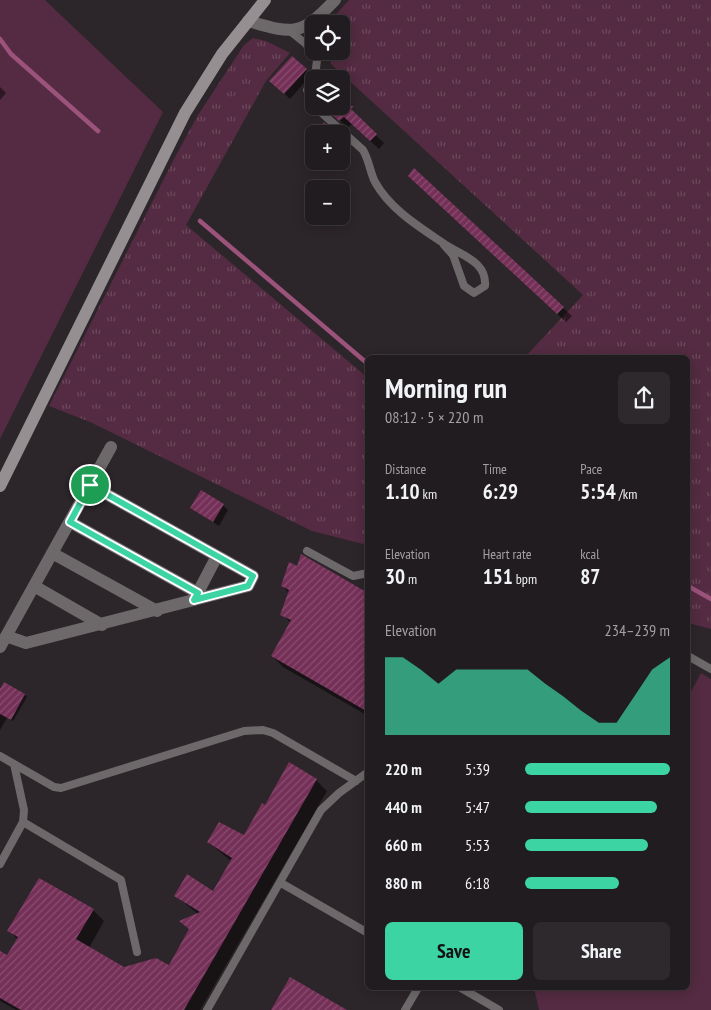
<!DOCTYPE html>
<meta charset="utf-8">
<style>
:root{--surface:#211c1f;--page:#2d292c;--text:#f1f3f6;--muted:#a2a1a4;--line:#3e3a3d;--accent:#3dd4a3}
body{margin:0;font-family:"PT Sans Narrow",sans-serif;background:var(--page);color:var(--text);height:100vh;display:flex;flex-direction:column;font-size:19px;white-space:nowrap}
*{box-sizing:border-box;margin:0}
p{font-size:16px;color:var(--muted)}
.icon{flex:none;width:28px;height:28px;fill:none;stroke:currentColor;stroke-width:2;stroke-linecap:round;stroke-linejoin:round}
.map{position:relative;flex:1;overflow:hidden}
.sheet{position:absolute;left:365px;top:355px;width:325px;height:635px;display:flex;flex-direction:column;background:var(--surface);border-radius:8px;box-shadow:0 2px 12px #0003,0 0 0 1px var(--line)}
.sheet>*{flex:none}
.fabs{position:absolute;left:305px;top:15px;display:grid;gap:10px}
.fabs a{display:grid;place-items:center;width:45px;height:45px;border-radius:8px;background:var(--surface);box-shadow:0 2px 12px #0003,0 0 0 1px var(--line);font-size:25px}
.pin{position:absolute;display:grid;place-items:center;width:42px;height:42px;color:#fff;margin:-21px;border:2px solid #fff;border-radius:50%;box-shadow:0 1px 5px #0007}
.round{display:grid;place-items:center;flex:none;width:52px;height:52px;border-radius:8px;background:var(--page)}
.headline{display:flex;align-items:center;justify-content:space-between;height:85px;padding:0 20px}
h1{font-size:28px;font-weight:700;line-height:38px}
.metrics{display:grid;grid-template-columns:repeat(3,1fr);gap:8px;height:85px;padding:5px 20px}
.metrics div{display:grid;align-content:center}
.metrics b{font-size:21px;font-weight:700}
.metrics small{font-size:14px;font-weight:400}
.metrics p{font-size:14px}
.chart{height:140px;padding:10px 20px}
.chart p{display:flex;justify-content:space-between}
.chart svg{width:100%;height:90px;margin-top:5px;fill:var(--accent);opacity:.7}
.primary-button{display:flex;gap:10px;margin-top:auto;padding:10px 20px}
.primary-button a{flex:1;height:58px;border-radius:8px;background:var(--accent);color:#111;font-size:20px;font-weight:700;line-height:58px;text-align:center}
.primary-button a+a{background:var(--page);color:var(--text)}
ul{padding:0 20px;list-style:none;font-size:16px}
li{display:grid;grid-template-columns:80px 60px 1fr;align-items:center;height:38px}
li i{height:12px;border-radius:6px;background:var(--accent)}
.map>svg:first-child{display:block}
</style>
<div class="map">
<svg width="711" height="1010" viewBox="0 0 711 1010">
<defs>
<pattern id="grass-tufts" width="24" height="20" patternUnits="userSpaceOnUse" patternTransform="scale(1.25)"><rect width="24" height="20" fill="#542b42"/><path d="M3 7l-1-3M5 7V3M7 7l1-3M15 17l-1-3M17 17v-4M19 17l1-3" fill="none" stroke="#6d4a5e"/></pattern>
<pattern id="building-hatch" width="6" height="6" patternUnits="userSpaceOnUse" patternTransform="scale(1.25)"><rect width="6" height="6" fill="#753058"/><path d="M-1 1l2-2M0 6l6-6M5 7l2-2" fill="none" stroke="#894e70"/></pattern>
</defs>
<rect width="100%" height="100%" fill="#2c2529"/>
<path fill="url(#grass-tufts)" d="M349,0H711V629L688,623V358L525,357L583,295L331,64L330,51H341V24L329,22Z
M253,38L266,41L290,53L266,81L186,225L367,377V545L312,531L90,422L49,406L175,157L198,115L244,45Z"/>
<path fill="#542b42" d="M0,0H45L163,112L0,439Z
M701,673L711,679V1010H539L534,988H688V697Z"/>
<path fill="#0007" d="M292,57L311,75L290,99L271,81Z
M0,87L6,93L0,100Z
M341,102L384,143L379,149L352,124L348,128L333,114L341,106Z
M415,170L563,308L572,316L566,322L418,184Z
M223,505L228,510L219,526L192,508Z
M282,586L368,594V716L283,667L272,656L291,623L282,614L289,593Z
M0,692L24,695L27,697L13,721L7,718L0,730Z
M316,780L327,791L200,1010H16L0,1001V953L8,957L18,940L9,930L93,910L104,921L89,948L124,968L169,967L190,930L181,921L198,914L176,896L213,893L231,861L208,842L244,837L265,807Z"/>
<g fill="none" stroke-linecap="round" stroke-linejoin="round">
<path stroke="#9b527b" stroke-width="4.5" d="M0,39L11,54L98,131
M200,221L368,364
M688,586L711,599"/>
</g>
<path fill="url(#building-hatch)" d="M292,56L307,69L284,94L269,81Z
M332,106H354L351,109L377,134L370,141L344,117L339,121L331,114L336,109Z
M324,122L331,129L327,134H313Z
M414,168L564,307L557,314L408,176Z
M201,490L224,504L213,522L190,508Z
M301,554L368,593V712L271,656L291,620L280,615L289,590L281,586L289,562L297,566Z
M4,682L25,694L11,720L0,714V689Z
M289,762L317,779L184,1010H21L0,998V951L7,955L18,937L7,931L39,878L94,909L76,939L124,967L156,958L169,965L189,929L179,921L200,912L174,896L187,874L213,891L232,858L207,842L219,822L244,835L262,803L265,805Z
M290,977L347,1010H271Z"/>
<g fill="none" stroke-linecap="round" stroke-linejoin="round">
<path stroke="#6d696b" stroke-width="8" d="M290,31L306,44L317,60L315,77L307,90L314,106
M314,106L363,150C369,160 370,172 375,182C390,209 418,226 443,243C459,255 487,260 485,286L474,293L464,286L453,255L444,245
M307,551L353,576L368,573
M688,656L711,669
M0,756L14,764L24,810L23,822L0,864
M14,764L54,787L61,788L244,731L263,730L273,733L356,781
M23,822L121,880L137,952
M281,883L368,933
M461,988L499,1010
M207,1010L321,810L339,793L368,772
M405,1010L418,988"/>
<path stroke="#6d696b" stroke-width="12" d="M248,21C293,34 300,37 335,0
M70,522L198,593
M52,553L157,611
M34,586L102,625
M194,600L217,556
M6,636L26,643L248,586L253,576L90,485
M0,647L111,447"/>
<path stroke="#958f92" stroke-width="12" d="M0,486L185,113L222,54L265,0"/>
</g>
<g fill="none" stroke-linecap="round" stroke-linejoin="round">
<g stroke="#fff" stroke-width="10">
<path id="route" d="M90,485L253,576L248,586L194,600L198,593L70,522Z"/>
</g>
<use href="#route" stroke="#3dd4a3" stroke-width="6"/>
</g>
</svg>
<div class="fabs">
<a><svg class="icon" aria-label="locate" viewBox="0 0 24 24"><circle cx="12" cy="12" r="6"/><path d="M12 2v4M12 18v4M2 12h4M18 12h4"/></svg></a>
<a><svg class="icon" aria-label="layers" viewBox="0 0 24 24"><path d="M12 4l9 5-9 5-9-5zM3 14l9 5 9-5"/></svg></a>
<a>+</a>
<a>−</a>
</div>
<div class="pin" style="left:90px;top:485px;background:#1e9e55"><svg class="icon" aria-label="arrive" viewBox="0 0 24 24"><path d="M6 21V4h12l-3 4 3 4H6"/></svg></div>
<section class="sheet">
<div class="headline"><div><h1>Morning run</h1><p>08:12 · 5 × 220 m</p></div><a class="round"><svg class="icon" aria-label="share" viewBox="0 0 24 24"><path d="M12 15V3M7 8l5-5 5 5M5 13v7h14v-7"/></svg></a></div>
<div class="metrics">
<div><p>Distance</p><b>1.10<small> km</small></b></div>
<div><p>Time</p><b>6:29</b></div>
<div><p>Pace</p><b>5:54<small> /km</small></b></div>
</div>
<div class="metrics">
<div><p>Elevation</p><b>30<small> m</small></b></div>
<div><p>Heart rate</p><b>151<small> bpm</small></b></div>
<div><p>kcal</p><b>87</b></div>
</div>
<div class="chart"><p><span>Elevation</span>234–239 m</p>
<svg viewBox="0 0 160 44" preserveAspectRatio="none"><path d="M0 44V6L10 6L20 12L30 19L40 12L50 12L60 12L70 12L80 12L90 19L100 25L110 32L120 38L130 38L140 25L150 12L160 6V44z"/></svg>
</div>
<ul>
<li><b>220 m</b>5:39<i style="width:100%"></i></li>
<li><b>440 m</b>5:47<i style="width:91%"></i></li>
<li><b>660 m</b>5:53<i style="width:85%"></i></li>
<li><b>880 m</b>6:18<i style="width:65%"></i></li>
</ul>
<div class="primary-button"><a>Save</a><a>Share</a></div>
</section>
</div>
